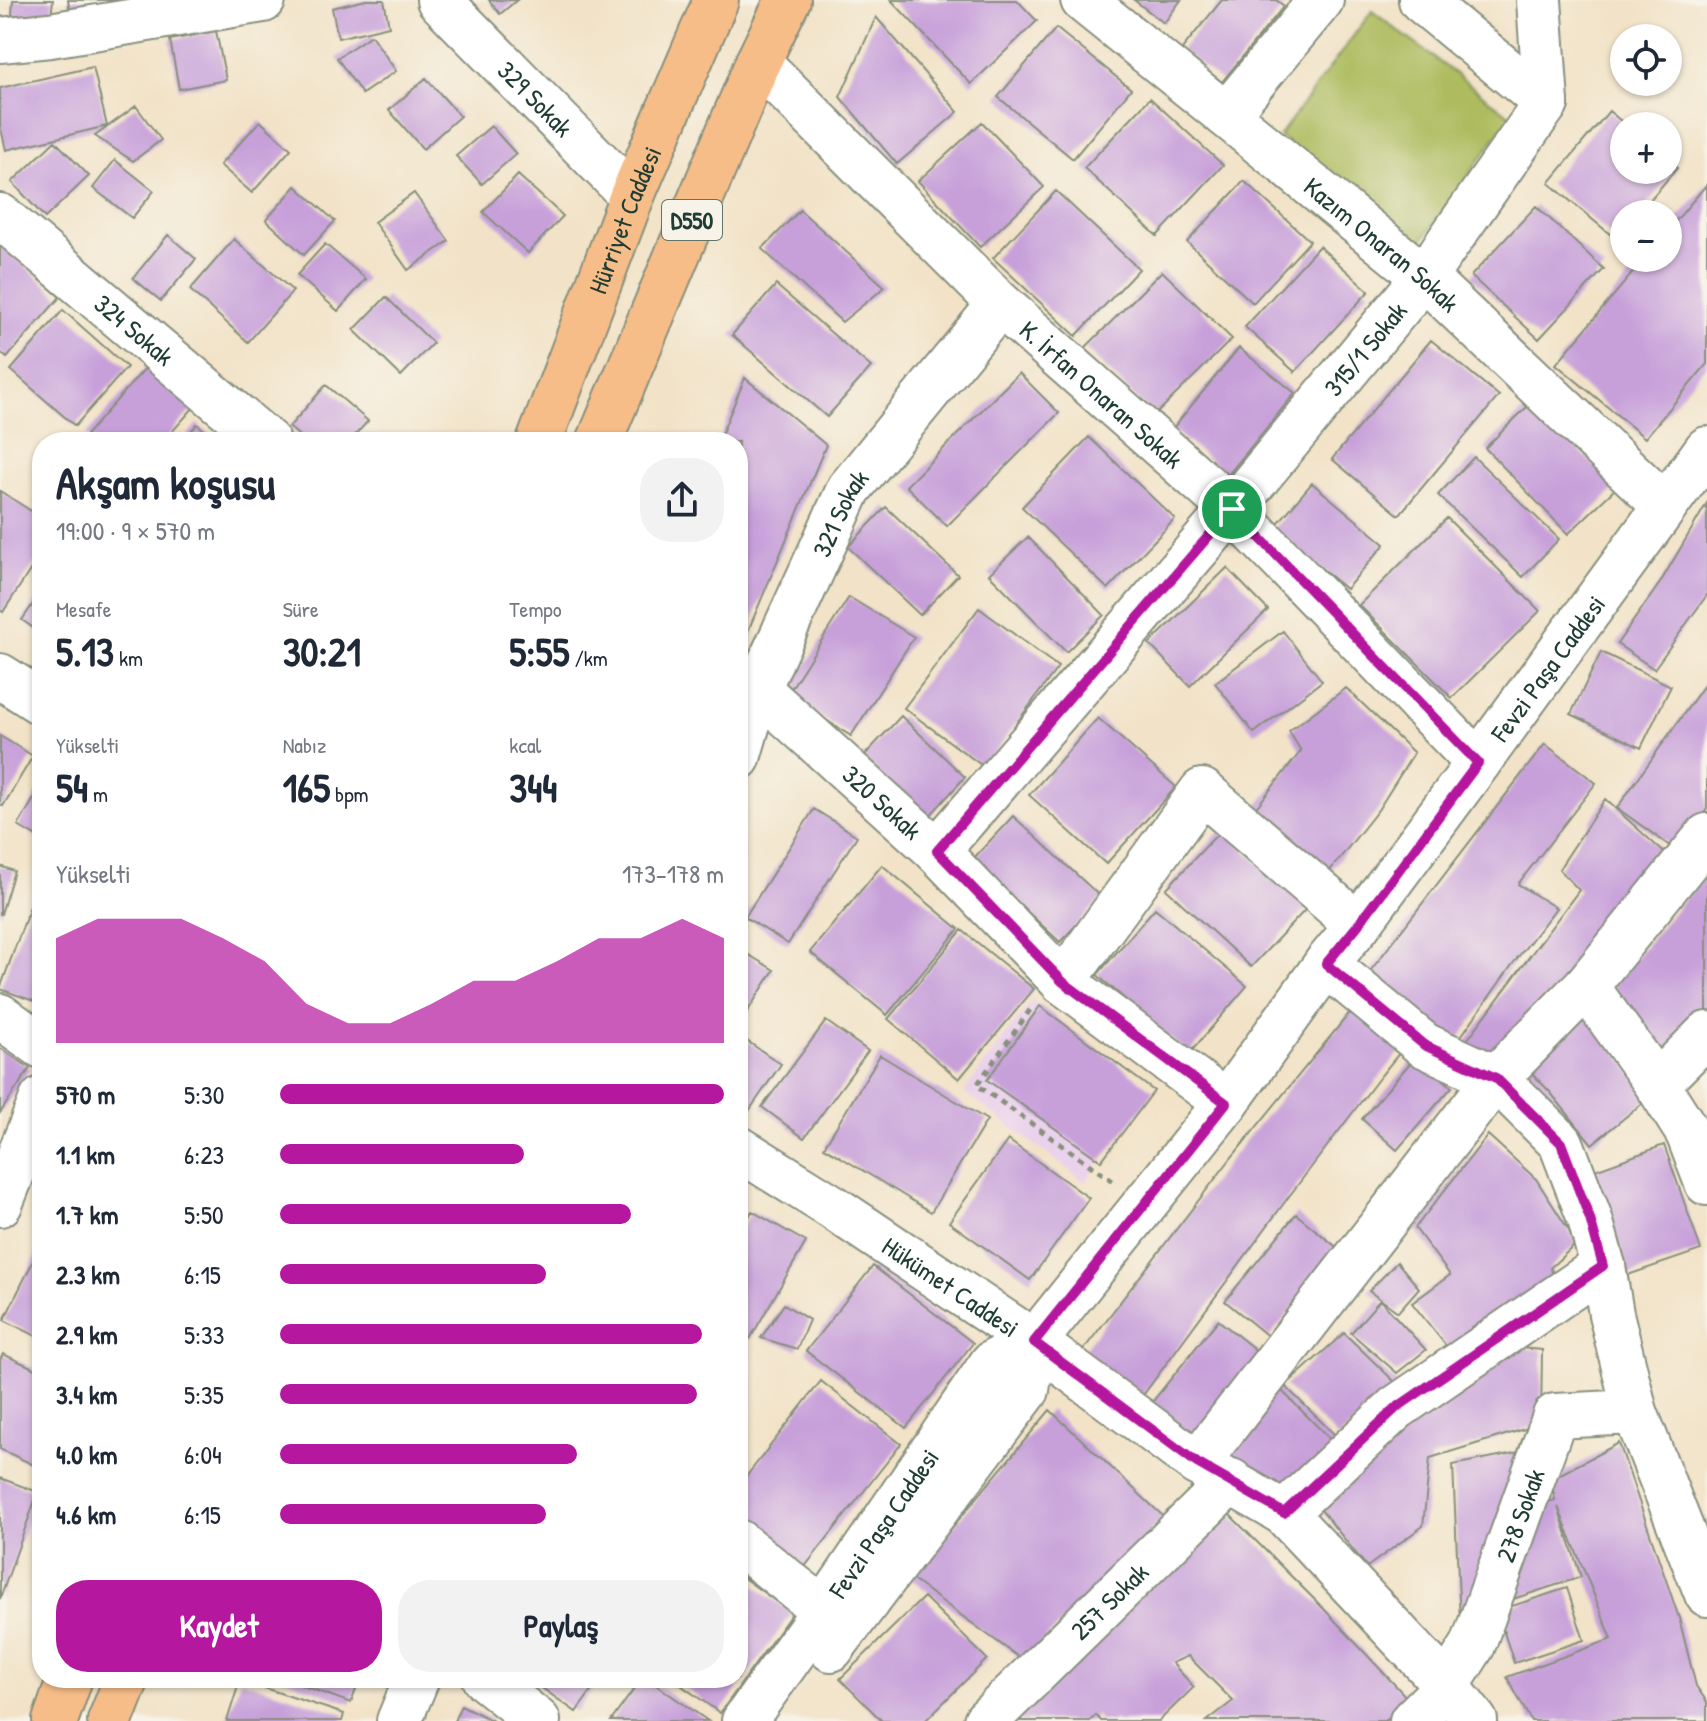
<!DOCTYPE html>
<html lang="tr">
<meta charset="utf-8">
<style>
:root{--surface:#fff;--page:#f2f2f3;--text:#1f2937;--muted:#747a83;--accent:#b5179e}
body{margin:0;font-family:"Patrick Hand",sans-serif;background:var(--page);color:var(--text);height:100vh;display:flex;flex-direction:column;font-size:30px;white-space:nowrap}
*{box-sizing:border-box;margin:0}
p{font-size:26px;color:var(--muted)}
.icon{flex:none;width:44px;height:44px;fill:none;stroke:currentColor;stroke-width:2;stroke-linecap:round;stroke-linejoin:round}
.map{position:relative;flex:1;overflow:hidden}
.drawer{position:absolute;left:32px;top:432px;width:716px;height:1256px;display:flex;flex-direction:column;background:var(--surface);border-radius:32px;box-shadow:0 2px 6px #0004}
.drawer>*{flex:none}
.fabs{position:absolute;left:1610px;top:24px;display:grid;gap:16px}
.fabs a{display:grid;place-items:center;width:72px;height:72px;border-radius:50%;background:var(--surface);box-shadow:0 2px 6px #0004;font-size:40px}
.pin{position:absolute;display:grid;place-items:center;width:68px;height:68px;color:#fff;margin:-34px;border:4px solid #fff;border-radius:50%;box-shadow:0 2px 8px #0007}
.round{display:grid;place-items:center;flex:none;width:84px;height:84px;border-radius:32px;background:var(--page)}
.head{display:flex;align-items:center;justify-content:space-between;height:136px;padding:0 24px}
h1{font-size:44px;font-weight:700;line-height:60px}
.figures{display:grid;grid-template-columns:repeat(3,1fr);gap:12px;height:136px;padding:8px 24px}
.figures div{display:grid;align-content:center}
.figures b{font-size:40px;font-weight:700}
.figures small{font-size:22px;font-weight:400}
.figures p{font-size:22px}
.chart{height:224px;padding:16px 24px}
.chart p{display:flex;justify-content:space-between}
.chart svg{width:100%;height:144px;margin-top:8px;fill:var(--accent);opacity:.7}
.primary-button{display:flex;gap:16px;margin-top:auto;padding:16px 24px}
.primary-button a{flex:1;height:92px;border-radius:32px;background:var(--accent);color:#fff;font-size:32px;font-weight:700;line-height:92px;text-align:center}
.primary-button a+a{background:var(--page);color:var(--text)}
ul{padding:0 24px;list-style:none;font-size:26px}
li{display:grid;grid-template-columns:128px 96px 1fr;align-items:center;height:60px}
li i{height:20px;border-radius:10px;background:var(--accent)}
.map>svg:first-child{display:block}
</style>
<div class="map">
<svg width="1707" height="1721" viewBox="0 0 1707 1721">
<rect width="100%" height="100%" fill="#f7f3e8"/>
<filter id="ink" filterUnits="userSpaceOnUse"><feTurbulence type="fractalNoise" baseFrequency=".0125" numOctaves="2"/><feDisplacementMap in="SourceGraphic" scale="16" xChannelSelector="R" yChannelSelector="G"/><feConvolveMatrix kernelMatrix="1 2 1 2 8 2 1 2 1" color-interpolation-filters="sRGB"/></filter>
<filter id="wash" filterUnits="userSpaceOnUse"><feTurbulence type="fractalNoise" baseFrequency=".006" numOctaves="4" result="noise"/><feDisplacementMap in="SourceGraphic" scale="32" xChannelSelector="R" yChannelSelector="G"/><feGaussianBlur stdDeviation="1.8" result="paint"/><feColorMatrix in="noise" values="0 0 0 0 0 0 0 0 0 0 0 0 0 0 0 0 0 1.4 0 .05"/><feComposite in="paint" operator="in"/></filter>
<g filter="url(#wash)">
<rect width="100%" height="100%" fill="#f2e3c8"/>
<path fill="#ead1ec" d="M1032,1000L1154,1091L1085,1182L964,1092Z"/>
<path fill="#aebc5e" stroke="#667c49" stroke-width="2" d="M1372,11L1511,116L1420,243L1279,136Z"/>
<g id="blocks">
<path fill="#c7a0da" d="M13,0H53L51,17L12,15Z
M68,0H124L125,9L71,17Z
M366,0H384L389,26L338,38L332,8Z
M489,0H517L500,14Z
M891,0H1017L1037,21L971,84Z
M1134,0H1181L1164,23Z
M1222,0H1276L1284,6L1222,82L1181,50Z
M876,17L958,112L897,164L840,97Z
M1056,28L1131,89L1073,159L998,97Z
M216,31L226,80L179,89L170,40Z
M371,35L396,71L362,94L337,58Z
M93,67L107,126L6,150L0,124V88Z
M426,78L460,116L423,149L389,110Z
M1150,98L1223,165L1157,236L1084,168Z
M136,106L161,140L133,161L95,136Z
M1609,111L1627,126H1624V170H1668V160L1677,168L1638,214H1624V231L1617,240L1549,183Z
M260,121L291,149L252,193L220,165Z
M982,122L1044,187L980,247L918,181Z
M491,126L516,154L482,184L456,156Z
M55,141L89,176L45,218L12,182Z
M115,160L154,191L132,218L93,188Z
M518,175L563,216L528,253L483,212Z
M1244,181L1310,241L1253,303L1187,242Z
M1707,184V364L1645,438L1556,364L1645,258H1668V230Z
M296,186L335,221L304,255L266,220Z
M1056,191L1139,269L1076,336L993,258Z
M414,193L449,241L408,270L374,222Z
M1536,206L1604,269L1539,339L1471,276Z
M800,210L885,287L842,322L762,249Z
M168,235L196,259L161,301L133,278Z
M234,239L293,291L248,342L190,290Z
M0,244L60,297L7,358L0,352Z
M325,244L366,279L338,311L297,275Z
M1319,246L1369,291L1295,372L1245,327Z
M1162,271L1232,339L1154,416L1085,348Z
M776,285L871,367L827,417L732,335Z
M386,297L433,343L401,376L354,330Z
M63,310L127,367L75,426L11,370Z
M1431,340L1499,396L1399,515L1332,459Z
M1239,348L1295,393L1228,475L1172,429Z
M147,366L194,407L163,442H95L86,435Z
M1019,373L1059,413L947,526L906,486Z
M745,378L826,445L738,655V442H718Z
M326,385L368,421L349,442H306L289,427Z
M1532,402L1616,488L1568,534L1485,448Z
M197,424L219,442H182Z
M1089,437L1175,519L1108,589L1022,507Z
M1474,457L1559,539L1523,577L1438,495Z
M1312,483L1385,544L1346,589L1273,529Z
M0,491L42,518V552L3,612L0,610Z
M1707,503V595L1654,669L1617,644L1660,583Z
M886,507L958,575L920,615L848,547Z
M1447,518L1540,611L1452,698L1359,605Z
M1028,537L1104,615L1066,652L989,574Z
M1227,568L1268,610L1190,686L1149,644Z
M42,591V634L22,620Z
M849,597L914,637L851,736L787,695Z
M979,608L1058,667L984,767L904,708Z
M1283,631L1322,681L1254,733L1215,683Z
M1601,652L1671,686L1641,748L1571,714Z
M1707,681V809L1677,851L1617,808Z
M1346,688L1414,753L1378,810L1328,873L1251,814L1301,751L1289,731Z
M901,716L965,777L927,819L862,758Z
M1098,718L1176,787L1106,864L1029,795Z
M0,736L33,756L3,806L0,804Z
M1545,744L1596,783L1518,884L1556,908L1512,965L1454,1046L1368,974Z
M42,785V840L18,826Z
M1605,799L1670,858L1501,1055L1462,1047L1579,890L1559,869Z
M814,809L857,836L788,944L745,917Z
M1013,816L1102,898L1060,942L972,860Z
M1222,829L1307,908L1251,967L1166,889Z
M882,865L959,929L887,1015L810,952Z
M0,866L14,871L1,914H0Z
M1707,872V1011L1656,1065L1612,986Z
M38,885L42,886V1004L0,989Z
M1155,908L1247,986L1189,1054L1097,975Z
M962,930L1034,989L959,1079L888,1019Z
M739,949L774,970L738,1026V950Z
M1040,1006L1154,1091L1101,1161L987,1080Z
M1586,1008L1649,1098L1592,1144L1550,1092L1525,1066Z
M1352,1010L1401,1051L1379,1078L1287,1199L1141,1398L1081,1353L1232,1157Z
M826,1021L868,1051L804,1138L762,1107Z
M744,1039L781,1064L749,1111L738,1104V1048Z
M0,1048L30,1068L0,1113Z
M880,1055L987,1120L931,1212L824,1147Z
M1416,1056L1452,1087L1397,1150L1362,1119Z
M1488,1135L1536,1179L1577,1243L1550,1268L1558,1283L1455,1357L1412,1303L1450,1275L1415,1228Z
M1008,1140L1089,1198L1030,1280L949,1222Z
M1664,1145L1701,1250L1628,1275L1592,1171Z
M752,1211L806,1242L750,1339L738,1332V1236Z
M1296,1214L1340,1250L1269,1337L1225,1301Z
M36,1255L42,1258V1339L4,1320Z
M1397,1262L1419,1288L1398,1312L1369,1291Z
M873,1266L973,1343L906,1428L806,1351Z
M1380,1300L1426,1350L1397,1373L1351,1333Z
M784,1304L809,1320L797,1349L761,1338Z
M1218,1320L1262,1355L1194,1441L1149,1406Z
M1344,1333L1398,1385L1338,1438L1285,1386Z
M1498,1346L1542,1350L1541,1424L1430,1458L1423,1526L1367,1567L1313,1500Z
M3,1354L42,1372V1458L38,1467L0,1449V1360Z
M1271,1380L1337,1446L1277,1493L1214,1454Z
M821,1381L901,1444L799,1574L738,1527V1487Z
M1050,1410L1164,1517L1024,1661L910,1578Z
M1619,1443L1679,1618L1696,1686L1707,1702V1721H1531L1507,1677L1612,1639L1558,1507L1581,1577L1510,1600L1531,1507L1555,1500L1551,1479Z
M1529,1450L1461,1644L1453,1465Z
M0,1478L38,1492L0,1599Z
M1219,1504L1325,1610L1409,1700L1385,1721H1207L1233,1701L1188,1656L1172,1663L1194,1687L1159,1721H1101L1096,1715L1090,1721H997Z
M738,1574L792,1613L720,1713L671,1678H738Z
M1567,1588L1584,1640L1514,1663L1497,1611Z
M924,1597L987,1659L925,1721H882L840,1679Z
M281,1678H360L351,1703Z
M528,1678H601L576,1712Z
M642,1678H646L708,1721H611Z
M240,1680L344,1714L342,1721H227Z
M461,1705L493,1721H454Z"/>
</g>
</g>
<g filter="url(#ink)">
<use href="#blocks" fill-opacity="0" stroke="#88907e" stroke-width="2"/>
<g fill="none" stroke-linecap="round" stroke-linejoin="round">
<g stroke="#88907e" stroke-width="48">
<g id="minor">
<path id="s1" d="M439,0L632,196"/>
<path id="s2" d="M1083,0L1226,115L1424,277L1665,506"/>
<path d="M1421,0L1546,103"/>
<path d="M1539,0L1546,103"/>
<path d="M0,40L50,35L263,0"/>
<path id="s3" d="M758,62L1000,304L1232,509L1478,763"/>
<path d="M1226,115L1321,0"/>
<path id="s4" d="M0,216L268,442"/>
<path d="M0,676L42,703"/>
<path id="s5" d="M758,689L937,851L1063,982L1226,1103"/>
<path id="s6" d="M738,758L758,689L849,489L1000,304"/>
<path id="s7" d="M937,851L1232,509L1424,277L1546,103"/>
<path d="M1326,964L1424,1045L1496,1078L1561,1143L1590,1219L1603,1266L1611,1314L1635,1412L1707,1594"/>
<path d="M1063,982L1202,791L1358,925"/>
<path d="M1586,986L1657,1084L1688,1133L1707,1183"/>
<path d="M0,1016L42,1046"/>
<path d="M1657,1084L1707,1034"/>
<path id="s8" d="M738,1148L831,1206L1034,1342L1197,1463L1284,1513L1447,1686L1475,1721"/>
<path d="M0,1204L42,1099"/>
<path d="M1197,1463L1496,1078L1586,986L1707,836"/>
<path d="M1284,1513L1396,1408L1603,1266"/>
<path d="M738,1542L824,1610"/>
<path d="M831,1649L1027,1390L1034,1342"/>
<path d="M484,1678L538,1721"/>
<path d="M399,1721L417,1678"/>
<path id="s9" d="M744,1721L824,1610L992,1363L1034,1342L1226,1103L1326,964L1358,925L1478,763L1707,449"/>
<path id="s10" d="M986,1721L1231,1481"/>
<path id="s11" d="M1412,1721L1447,1686L1473,1645L1555,1416L1635,1412"/>
</g>
</g>
<g stroke="#88907e" stroke-width="48">
<g id="highway">
<path id="s12" d="M539,442L632,196L716,0"/>
<path d="M599,442L758,62L788,0"/>
<path d="M55,1721L70,1678"/>
<path d="M110,1721L127,1678"/>
</g>
</g>
<path stroke="#88907e" stroke-width="5" stroke-dasharray="6 6" stroke-linecap="butt" d="M1030,1010L977,1085L1114,1182"/>
<use href="#minor" stroke="#fff" stroke-width="44"/>
<use href="#highway" stroke="#f7bd88" stroke-width="44"/>
</g>
</g>
<g fill="none" stroke-linecap="round" stroke-linejoin="round" filter="url(#ink)">
<g stroke="#fff" stroke-width="16">
<path id="route" d="M1232,509L1478,763L1358,925L1326,964L1424,1045L1496,1078L1561,1143L1590,1219L1603,1266L1396,1408L1284,1513L1197,1463L1034,1342L1226,1103L1063,982L937,851Z"/>
</g>
<use href="#route" stroke="#b5179e" stroke-width="10"/>
</g>
<g text-anchor="middle" dominant-baseline="central" stroke-width="6" stroke-linejoin="round" paint-order="stroke">
<rect fill="#f7f3e8" stroke="#60746a" stroke-width="2" x="662" y="200" width="60" height="40" rx="6"/>
<g font-size="24" font-weight="bold" fill="#1f3d34">
<text x="692" y="220">D550</text>
</g>
<g font-size="26" fill="#1f3d34" stroke="#f7f3e8">
<text stroke="none"><textPath href="#s1" startOffset="138">329 Sokak</textPath></text>
<text stroke="none"><textPath href="#s12" startOffset="238">Hürriyet Caddesi</textPath></text>
<text stroke="none"><textPath href="#s2" startOffset="386">Kazım Onaran Sokak</textPath></text>
<text stroke="none"><textPath href="#s4" startOffset="176">324 Sokak</textPath></text>
<text stroke="none"><textPath href="#s7" startOffset="660">315/1 Sokak</textPath></text>
<text stroke="none"><textPath href="#s3" startOffset="478">K. İrfan Onaran Sokak</textPath></text>
<text stroke="none"><textPath href="#s6" startOffset="266">321 Sokak</textPath></text>
<text stroke="none"><textPath href="#s9" startOffset="1330">Fevzi Paşa Caddesi</textPath></text>
<text stroke="none"><textPath href="#s5" startOffset="168">320 Sokak</textPath></text>
<text stroke="none"><textPath href="#s8" startOffset="254">Hükümet Caddesi</textPath></text>
<text stroke="none"><textPath href="#s11" startOffset="236">278 Sokak</textPath></text>
<text stroke="none"><textPath href="#s9" startOffset="242">Fevzi Paşa Caddesi</textPath></text>
<text stroke="none"><textPath href="#s10" startOffset="172">257 Sokak</textPath></text>
</g>
</g>
</svg>
<div class="fabs">
<a><svg class="icon" aria-label="locate" viewBox="0 0 24 24"><circle cx="12" cy="12" r="6"/><path d="M12 2v4M12 18v4M2 12h4M18 12h4"/></svg></a>
<a>+</a>
<a>−</a>
</div>
<div class="pin" style="left:1232px;top:509px;background:#1e9e55"><svg class="icon" aria-label="arrive" viewBox="0 0 24 24"><path d="M6 21V4h12l-3 4 3 4H6"/></svg></div>
<section class="drawer">
<div class="head"><div><h1>Akşam koşusu</h1><p>19:00 · 9 × 570 m</p></div><a class="round"><svg class="icon" aria-label="share" viewBox="0 0 24 24"><path d="M12 15V3M7 8l5-5 5 5M5 13v7h14v-7"/></svg></a></div>
<div class="figures">
<div><p>Mesafe</p><b>5.13<small> km</small></b></div>
<div><p>Süre</p><b>30:21</b></div>
<div><p>Tempo</p><b>5:55<small> /km</small></b></div>
</div>
<div class="figures">
<div><p>Yükselti</p><b>54<small> m</small></b></div>
<div><p>Nabız</p><b>165<small> bpm</small></b></div>
<div><p>kcal</p><b>344</b></div>
</div>
<div class="chart"><p><span>Yükselti</span>173–178 m</p>
<svg viewBox="0 0 160 44" preserveAspectRatio="none"><path d="M0 44V12L10 6L20 6L30 6L40 12L50 19L60 32L70 38L80 38L90 32L100 25L110 25L120 19L130 12L140 12L150 6L160 12V44z"/></svg>
</div>
<ul>
<li><b>570 m</b>5:30<i style="width:100%"></i></li>
<li><b>1.1 km</b>6:23<i style="width:55%"></i></li>
<li><b>1.7 km</b>5:50<i style="width:79%"></i></li>
<li><b>2.3 km</b>6:15<i style="width:60%"></i></li>
<li><b>2.9 km</b>5:33<i style="width:95%"></i></li>
<li><b>3.4 km</b>5:35<i style="width:94%"></i></li>
<li><b>4.0 km</b>6:04<i style="width:67%"></i></li>
<li><b>4.6 km</b>6:15<i style="width:60%"></i></li>
</ul>
<div class="primary-button"><a>Kaydet</a><a>Paylaş</a></div>
</section>
</div>
